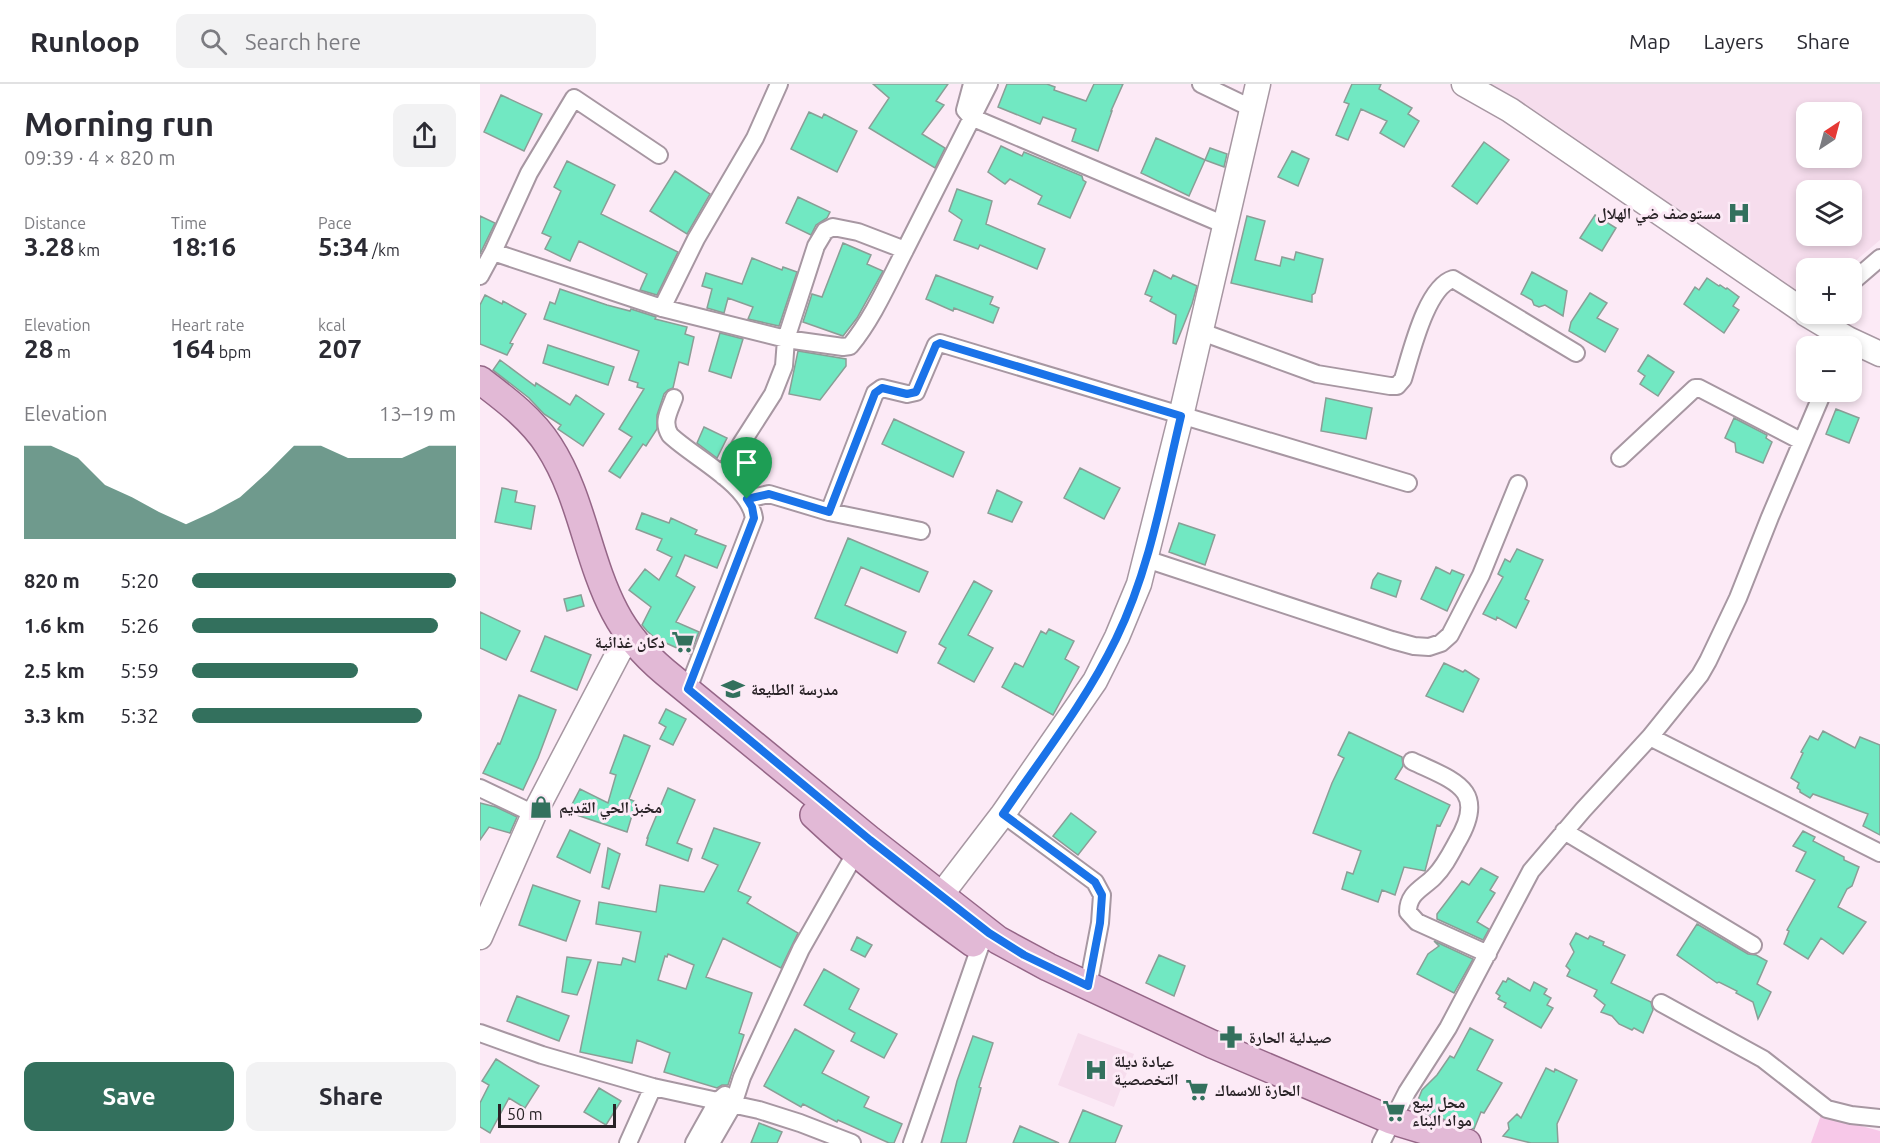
<!DOCTYPE html>
<meta charset="utf-8">
<style>
:root{--surface:#fff;--page:#f2f2f3;--text:#2b2b33;--muted:#7c7c81;--line:#e1e1e2;--accent:#33705d}
body{margin:0;font-family:Ubuntu,"Noto Naskh Arabic",sans-serif;background:var(--page);color:var(--text);height:100vh;display:flex;flex-direction:column;font-size:22px;white-space:nowrap}
*{box-sizing:border-box;margin:0}
p{font-size:20px;color:var(--muted)}
.icon{flex:none;width:33px;height:33px;fill:none;stroke:currentColor;stroke-width:2;stroke-linecap:round;stroke-linejoin:round}
.map{position:relative;flex:1;overflow:hidden}
.drawer{display:flex;flex-direction:column;background:var(--surface);width:480px}
.drawer>*{flex:none}
.needle{width:39px;rotate:36deg}
.buttons{position:absolute;left:1316px;top:18px;display:grid;gap:12px}
.buttons a{display:grid;place-items:center;width:66px;height:66px;border-radius:12px;background:var(--surface);box-shadow:0 3px 9px #0003;font-size:30px}
.scale{position:absolute;left:18px;bottom:15px;width:118px;box-sizing:border-box;padding-left:6px;border:3px solid #292327;border-top:0;font-size:16px;line-height:21px;white-space:nowrap;color:#292327;-webkit-text-stroke:4px #fceaf6;paint-order:stroke}
.pin{position:absolute;display:grid;place-items:center;width:51px;height:51px;color:#fff;margin:-62px -26px;border-radius:50% 50% 50% 0;rotate:-45deg;box-shadow:0 0 6px #0007}
.pin .icon{rotate:45deg}
.round{display:grid;place-items:center;flex:none;width:63px;height:63px;border-radius:12px;background:var(--page)}
.summary{display:flex;align-items:center;justify-content:space-between;height:102px;padding:0 24px}
h1{font-size:33px;font-weight:700;line-height:45px}
.figures{display:grid;grid-template-columns:repeat(3,1fr);gap:9px;height:102px;padding:6px 24px}
.figures div{display:grid;align-content:center}
.figures b{font-size:26px;font-weight:700}
.figures small{font-size:16px;font-weight:400}
.figures p{font-size:16px}
.chart{height:168px;padding:12px 24px}
.chart p{display:flex;justify-content:space-between}
.chart svg{width:100%;height:108px;margin-top:6px;fill:var(--accent);opacity:.7}
.cta{display:flex;gap:12px;margin-top:auto;padding:12px 24px}
.cta a{flex:1;height:69px;border-radius:12px;background:var(--accent);color:#fff;font-size:24px;font-weight:700;line-height:69px;text-align:center}
.cta a+a{background:var(--page);color:var(--text)}
ul{padding:0 24px;list-style:none;font-size:20px}
li{display:grid;grid-template-columns:96px 72px 1fr;align-items:center;height:45px}
li i{height:15px;border-radius:8px;background:var(--accent)}
header{display:flex;align-items:center;gap:36px;box-sizing:border-box;height:84px;padding:0 30px;background:var(--surface);border-bottom:2px solid var(--line)}
header strong{font-size:28px}
nav{display:flex;gap:33px;margin-inline-start:auto;font-size:21px}
.search{width:420px;height:54px;background:var(--page);display:flex;align-items:center;gap:15px;box-sizing:border-box;padding:0 21px;border-radius:12px;color:var(--muted);font-size:22px}
main{display:flex;flex:1;min-height:0}
.map>svg:first-child{display:block}
</style>
<header>
<strong>Runloop</strong>
<div class="search"><svg class="icon" aria-label="search" viewBox="0 0 24 24"><circle cx="10" cy="10" r="6"/><path d="M15 15l6 6"/></svg>Search here</div>
<nav><a>Map</a><a>Layers</a><a>Share</a></nav>
</header>
<main>
<section class="drawer">
<div class="summary"><div><h1>Morning run</h1><p>09:39 · 4 × 820 m</p></div><a class="round"><svg class="icon" aria-label="share" viewBox="0 0 24 24"><path d="M12 15V3M7 8l5-5 5 5M5 13v7h14v-7"/></svg></a></div>
<div class="figures">
<div><p>Distance</p><b>3.28<small> km</small></b></div>
<div><p>Time</p><b>18:16</b></div>
<div><p>Pace</p><b>5:34<small> /km</small></b></div>
</div>
<div class="figures">
<div><p>Elevation</p><b>28<small> m</small></b></div>
<div><p>Heart rate</p><b>164<small> bpm</small></b></div>
<div><p>kcal</p><b>207</b></div>
</div>
<div class="chart"><p><span>Elevation</span>13–19 m</p>
<svg viewBox="0 0 160 44" preserveAspectRatio="none"><path d="M0 44V6L10 6L20 11L30 22L40 27L50 33L60 38L70 33L80 27L90 17L100 6L110 6L120 11L130 11L140 11L150 6L160 6V44z"/></svg>
</div>
<ul>
<li><b>820 m</b>5:20<i style="width:100%"></i></li>
<li><b>1.6 km</b>5:26<i style="width:93%"></i></li>
<li><b>2.5 km</b>5:59<i style="width:63%"></i></li>
<li><b>3.3 km</b>5:32<i style="width:87%"></i></li>
</ul>
<div class="cta"><a>Save</a><a>Share</a></div>
</section>
<div class="map">
<svg width="1400" height="1059" viewBox="0 0 1400 1059">
<rect width="100%" height="100%" fill="#fceaf6"/>
<path fill="#f6dded" fill-rule="evenodd" d="M1000,0H1400V156L1367,184H1326V220ZM1326,28H1371V74H1326ZM1326,106H1371V152H1326Z
M598,949L654,970L634,1023L578,1001Z"/>
<path fill="#f7c8e8" d="M1341,1031L1400,1047V1059H1331Z"/>
<path fill="#71e8c2" stroke="#8a9e96" stroke-width="1.5" fill-rule="evenodd" d="M393,0H468L456,17L464,21L442,50L465,64L455,84L389,44L409,14Z
M527,0H567L575,3L574,6L606,17L614,0H643L631,27H632L618,67L592,57L596,45L563,33L560,40L518,23Z
M872,0H901L899,5L932,24L928,30L939,37L924,63L900,49L907,37L881,25L868,56L856,51L869,20L864,18Z
M21,11L62,30L44,67L4,48Z
M329,28L342,34L344,30L377,47L357,88L311,65Z
M676,54L725,76L709,112L661,89Z
M1004,58L1029,76L997,120L972,102Z
M521,62L542,72L544,68L602,92L603,96L606,98L590,134L558,120L562,112L530,95L525,100L508,88Z
M730,64L747,70L744,83L725,76Z
M812,67L829,75L818,102L798,93Z
M87,77L135,101L121,130L198,168L177,211L160,206L167,190L99,157L90,177L65,165L71,153L62,149L81,107L74,103Z
M195,87L230,110L207,150L170,127Z
M477,105L512,117L506,140L565,165L557,185L500,161L498,165L474,156L482,136L469,127Z
M318,113L350,128L347,134L336,141L331,151L306,139Z
M1115,131L1136,144L1122,167L1100,154Z
M0,132L15,139L0,170Z
M767,132L785,137L775,176L800,182L802,173L814,176L816,168L843,175L835,209L832,211V218L751,199Z
M363,159L391,171L387,180L403,187L377,234L363,252L323,238L332,210L342,213Z
M272,174L302,186L303,183L317,188L299,242L268,235L273,223L248,214L244,229L227,224L232,205L222,202L226,189L262,200Z
M674,186L691,195L693,191L717,202L712,220L696,260L693,259L696,231L670,217L672,213L665,210Z
M1052,188L1087,207L1083,232L1065,221L1059,223L1054,221L1052,216L1041,210Z
M456,191L513,213L510,220L519,224L513,239L474,224L473,227L446,215Z
M1227,194L1239,202L1240,201L1246,205L1247,204L1259,213L1253,222L1259,226L1244,249L1204,220L1215,203L1219,206Z
M80,205L127,221L150,227L151,225L176,233L175,235L207,243L205,250L214,253L208,281L199,278L193,304L188,306L184,310L177,331V345L166,362L163,360L140,394L129,387L152,353L139,345L164,305L157,303L158,299L149,296L159,267L64,235L70,218L75,220Z
M1110,209L1127,219L1117,234L1138,245L1125,268L1089,247L1091,238Z
M5,211L22,220L23,217L46,230L30,259L33,260L27,271L0,260V221Z
M240,249L263,255L251,294L229,287Z
M68,261L134,283L128,301L63,279Z
M318,267L366,275V282L340,316L309,310Z
M1168,271L1194,288L1178,312L1160,300L1165,292L1158,287Z
M20,276L55,302L56,299L90,321L96,311L124,330L103,362L78,345L81,341L64,330L49,314L13,286Z
M846,314L892,324L886,355L841,347Z
M1356,325L1379,334L1369,359L1346,350Z
M1254,334L1287,351L1286,354L1292,358L1283,379L1256,368L1255,359L1245,354Z
M414,335L484,368L473,393L402,360Z
M224,343L247,354L237,374L217,359Z
M600,384L640,404L624,435L584,414Z
M22,404L37,407L35,418L55,422L51,445L15,438Z
M517,406L542,418L532,438L508,429Z
M162,429L189,439L191,434L217,446L215,450L246,462L237,484L205,471L196,492L215,503L196,538L219,548L210,570L175,554L167,547L162,541L171,523L149,506L165,485L179,496L192,473L177,466L182,455L156,445Z
M699,439L735,451L725,481L689,468Z
M368,454L448,488L439,508L381,483L365,521L426,548L417,569L335,534Z
M1037,465L1063,476L1045,515L1049,517L1036,544L1017,533L1016,536L1003,530L1023,493L1018,490L1025,475L1030,478Z
M956,483L970,490L972,486L984,491L967,527L941,515Z
M898,489L921,497L916,513L891,504L893,496Z
M494,497L512,507L488,551L513,564L494,598L458,579L466,564L459,560Z
M101,511L104,522L87,527L84,515Z
M0,528L40,547L26,576L0,564Z
M569,545L594,557L585,575L599,583L573,631L522,603L535,579L543,583L561,547L566,550Z
M65,552L111,571L97,606L51,587Z
M964,579L983,588L985,586L999,595L983,628L946,612Z
M39,611L76,626L58,674L43,706L3,689L18,659L20,660Z
M186,625L206,635L193,661L180,655L186,643L179,639Z
M1343,647L1375,664L1380,653L1400,661V751L1383,742L1388,730L1333,710L1330,714L1320,708V706L1317,704L1319,699L1311,694L1323,669L1321,668L1330,652L1338,656Z
M869,648L922,673L923,682L915,695L970,721L960,742L957,741L945,787L924,783L915,811L902,806L898,818L862,805L867,788L873,790L881,767L833,749L852,699L864,674L858,671Z
M144,651L170,662L149,715L156,718L147,748L88,728L100,705L128,719L136,691L130,689Z
M188,704L215,716L197,759L212,765L208,777L166,761L168,754H167Z
M0,719L16,723L37,733L30,749L9,743L0,756Z
M591,729L616,748L598,771L573,752Z
M234,744L280,759L258,807L271,813L267,819L318,849L301,884L243,854L226,893L272,909L259,949L264,951L248,1001H242L237,1004L184,988L190,969L157,956L152,979L100,968L118,878L141,881L143,874L155,878L161,848L116,840L119,818L176,828L180,801L224,808L238,781L222,774ZM188,870L214,881L206,905L178,896L185,872L187,873Z
M90,746L120,760L110,789L77,773Z
M1323,747L1335,753L1333,757L1364,773V776L1379,783L1372,802L1367,805L1358,823L1386,838L1363,870L1341,854L1328,875L1304,860L1309,847L1307,846L1335,796L1316,787L1326,768L1313,762Z
M128,764L140,770L129,805L122,803Z
M1001,784L1018,793L1010,806L1015,809L997,838L1009,845L1003,856L957,835V830L982,797L989,801Z
M53,801L100,817L86,857L39,841Z
M1217,840L1268,870L1276,871L1287,877L1277,900L1291,908L1278,935L1273,918L1256,909L1257,907L1239,898L1237,899L1197,871Z
M1096,849L1108,855L1110,852L1124,858L1123,861L1145,871L1131,899L1171,918L1173,926L1163,949L1154,944L1152,946L1139,940L1132,932L1121,928L1125,921L1114,912L1117,906L1087,892L1090,886L1086,882L1094,868L1090,860Z
M377,853L392,861L385,873L371,866Z
M954,857L993,875L974,909L937,890L948,870L959,862Z
M679,871L705,882L694,912L666,899Z
M87,873L111,876L97,911L82,908Z
M344,885L379,905L369,925L417,950L404,974L371,957L375,949L324,921Z
M1028,894L1050,907L1054,898L1067,905L1064,910L1071,914L1067,921L1073,924L1061,944L1024,923L1026,919L1018,915L1020,912L1016,909L1023,897L1026,898Z
M37,912L89,932L79,957L27,937Z
M990,944L1013,956L997,986L1022,999L1004,1029L1001,1028L994,1045L934,1026L942,1006L957,991L970,972L974,974Z
M315,945L354,967L342,989L389,1013L384,1023L422,1040L414,1059H409L358,1036L357,1038L323,1020L321,1023L284,1002Z
M493,952L513,959L499,1003L501,1004L486,1059H461L477,997Z
M16,975L59,1002L45,1024L29,1014L10,1049L0,1043V1019L9,1001L2,997Z
M1066,984L1074,988L1075,985L1097,996L1077,1040L1078,1059H1051L1023,1052L1029,1045L1028,1039L1037,1030L1041,1034Z
M119,1004L141,1017L126,1041L104,1028Z
M603,1026L642,1042L635,1059H589Z
M279,1039L302,1048L297,1059H271Z
M540,1042L579,1059H533Z"/>
<g fill="none" stroke-linecap="round" stroke-linejoin="round">
<g stroke="#a797a2" stroke-width="20">
<path id="street" d="M492,0L485,26L491,33L745,141
M721,0L771,24
M13,168L182,224L306,255L363,263L370,262C393,234 408,199 425,166
M0,192L13,168L49,89L94,14L179,71
M1371,199L1400,174
M182,224L216,155L275,54L299,0
M719,247L837,290L910,302H917L923,295C931,270 946,203 973,195L1096,269
M194,314C189,328 182,338 190,351C214,374 269,400 274,434L208,605
M1140,374L1215,304H1219L1321,357
M243,392L261,360L293,310L304,282L306,255L336,162L345,147L353,143L378,148L425,166L509,0
M267,415L289,410L349,428L441,447
M349,428L395,309L402,304L427,310L436,308L456,261L460,259L928,399
M666,475L912,556L934,562L949,563L961,559L970,551L1001,491L1038,400
M1170,653L1400,769
M932,677C974,697 1009,705 977,758C970,771 964,783 954,793C942,805 928,809 928,828L937,838L1008,870
M0,704L54,730
M523,730L615,798L622,811L620,839L608,902
M1084,747L1273,861
M1181,919L1283,975L1347,1025L1371,1031L1400,1034
M0,949L62,971L173,1003L279,1026L320,1039L372,1059
M148,1059L173,1003
M214,1059L237,1018L245,1011
M231,1059L253,1021L262,993L321,865L375,770L383,763
M432,1059L500,863L507,852
M901,1059L927,1008L968,944L1051,787L1103,726L1170,653L1220,591L1228,577L1258,514L1290,433L1343,308"/>
</g>
<g stroke="#a797a2" stroke-width="27">
<path id="secondary" d="M984,0L1030,26L1326,229
M1326,230L1368,255L1400,270
M447,824L461,811L523,730L615,597L637,553L659,500L701,332L778,0
M0,853L54,730L140,566L154,555"/>
</g>
<g stroke="#956687" stroke-width="30">
<path id="primary" d="M0,296C25,315 52,335 69,362C102,413 107,475 135,528C147,551 166,572 185,588L390,756L518,856L568,883L732,960L911,1036L987,1059
M334,731C384,778 437,819 493,859"/>
</g>
<use href="#street" stroke="#fff" stroke-width="16"/>
<use href="#secondary" stroke="#fff" stroke-width="24"/>
<use href="#primary" stroke="#e2b9d6" stroke-width="27"/>
</g>
<g fill="none" stroke-linecap="round" stroke-linejoin="round">
<g stroke="#fff" stroke-width="12">
<path id="route" d="M460,259L701,332C683,407 670,485 636,555C606,617 562,673 523,730L615,798L622,811L620,839L608,902L544,871L509,849L390,756L208,605L274,434L272,423L267,415L289,410L349,428L395,309L402,304L427,310L436,308L456,261Z"/>
</g>
<use href="#route" stroke="#1a73e8" stroke-width="8"/>
</g>
<defs>
<g id="hospital-bare" transform="scale(1.8)"><path d="M-5-5h3v3.5h4V-5h3V5h-3V1.5h-4V5h-3Z" fill="#33705d" stroke="#fceaf6" stroke-width="2.5" paint-order="stroke"/></g>
<g id="supermarket-bare" transform="scale(1.8)"><path d="M-6-5.5h2.5l.6 2H6L4.5 2H-2.5L-4.4-4H-6ZM-1.5 3.2a1.3 1.3 0 1 0 .1 0ZM3 3.2a1.3 1.3 0 1 0 .1 0Z" fill="#33705d" stroke="#fceaf6" stroke-width="2.5" paint-order="stroke"/></g>
<g id="school-bare" transform="scale(1.8)"><path d="M0-5L7-2L0 1L-7-2ZM-4 1L0 2.5L4 1V4Q0 6-4 4Z" fill="#33705d" stroke="#fceaf6" stroke-width="2.5" paint-order="stroke"/></g>
<g id="shop-bare" transform="scale(1.8)"><path d="M-5-2.5h2.3a2.7 3.5 0 0 1 5.4 0H5L5.5 6h-11ZM-1.5-2.5h3a1.5 2.3 0 0 0-3 0Z" fill="#33705d" stroke="#fceaf6" stroke-width="2.5" paint-order="stroke"/></g>
<g id="pharmacy-bare" transform="scale(1.8)"><path d="M-2-6h4v4h4v4h-4v4h-4v-4h-4v-4h4Z" fill="#33705d" stroke="#fceaf6" stroke-width="2.5" paint-order="stroke"/></g>
</defs>
<g fill-rule="evenodd">
<use href="#hospital-bare" x="1259" y="129"/>
<use href="#supermarket-bare" x="203" y="558"/>
<use href="#school-bare" x="253" y="605"/>
<use href="#shop-bare" x="61" y="723"/>
<use href="#pharmacy-bare" x="751" y="953"/>
<use href="#hospital-bare" x="616" y="986"/>
<use href="#supermarket-bare" x="717" y="1006"/>
<use href="#supermarket-bare" x="914" y="1027"/>
</g>
<g text-anchor="middle" dominant-baseline="central" stroke-width="6" stroke-linejoin="round" paint-order="stroke">
<g font-size="16" font-weight="bold" fill="#292327" stroke="#fceaf6" text-anchor="start">
<text x="1241" y="129" text-anchor="end">مستوصف ضي الهلال</text>
<text x="185" y="558" text-anchor="end">دكان غذائية</text>
<text x="271" y="605">مدرسة الطليعة</text>
<text x="79" y="723">مخبز الحي القديم</text>
<text x="769" y="953">صيدلية الحارة</text>
<text x="634" y="977">عيادة ديلة<tspan x="634" dy="18">التخصصية</tspan></text>
<text x="735" y="1006">الحارة للاسماك</text>
<text x="932" y="1018">محل لبيع<tspan x="932" dy="18">مواد البناء</tspan></text>
</g>
</g>
</svg>
<div class="buttons">
<a><svg class="needle" viewBox="-14 -14 28 28"><path d="M0-13l5 13h-10z" fill="#e53935"/><path d="M0 13l5-13h-10z" fill="#7c7c81"/></svg></a>
<a><svg class="icon" aria-label="layers" viewBox="0 0 24 24"><path d="M12 4l9 5-9 5-9-5zM3 14l9 5 9-5"/></svg></a>
<a>+</a>
<a>−</a>
</div>
<div class="scale">50 m</div>
<div class="pin" style="left:267px;top:415px;background:#1e9e55"><svg class="icon" aria-label="arrive" viewBox="0 0 24 24"><path d="M6 21V4h12l-3 4 3 4H6"/></svg></div>
</div>
</main>
